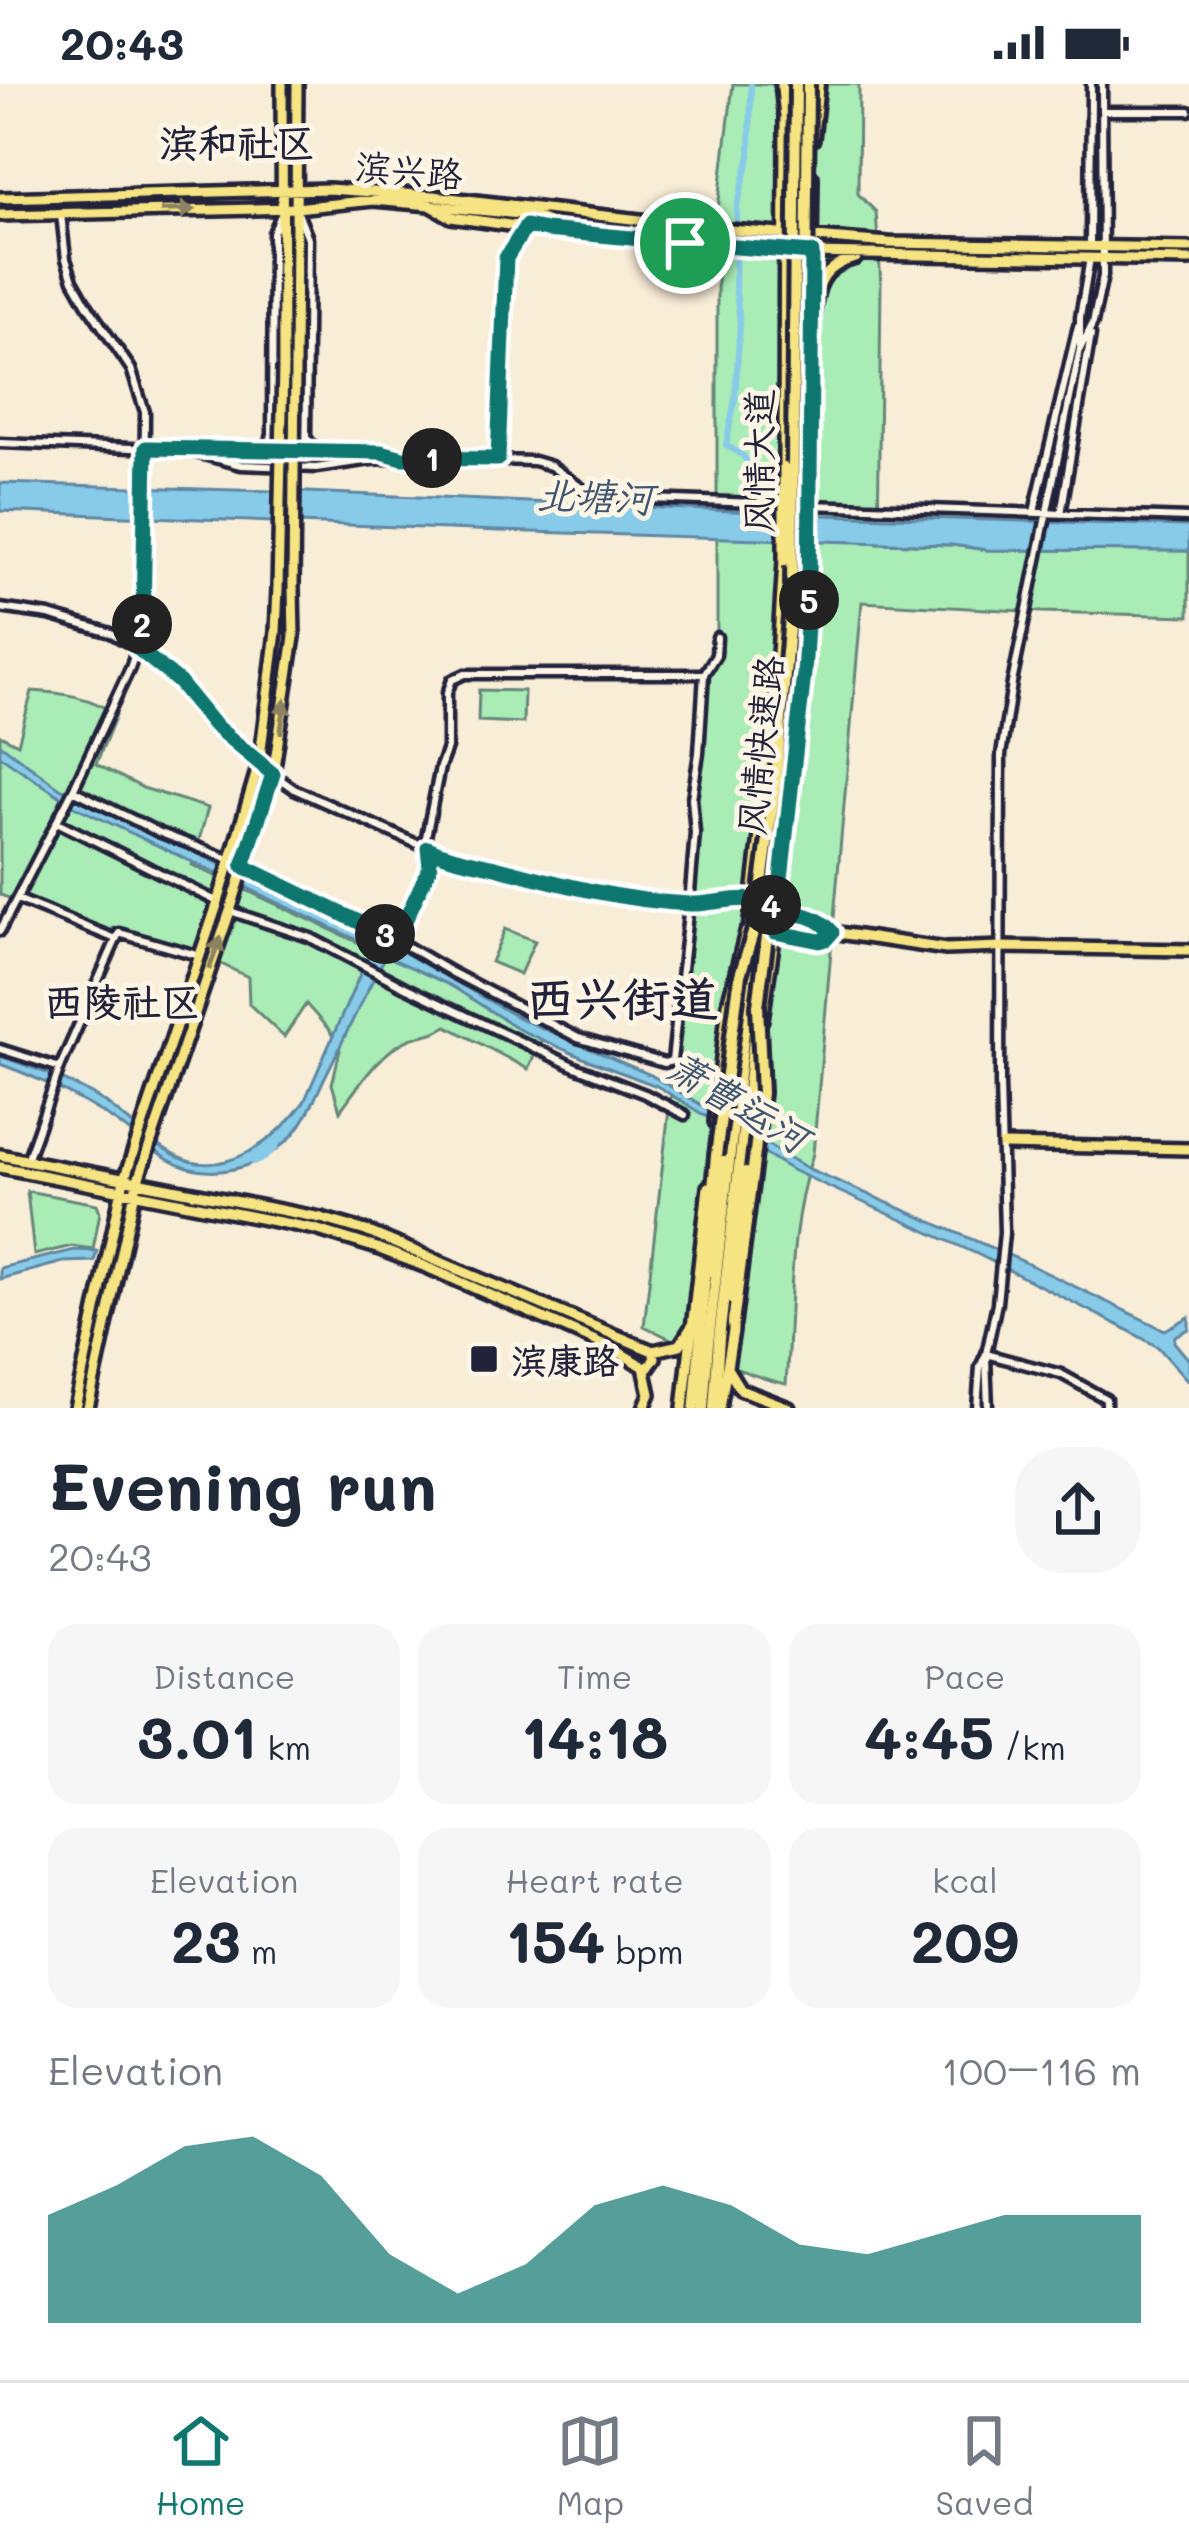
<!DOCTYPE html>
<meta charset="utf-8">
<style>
:root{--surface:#fff;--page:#f6f6f7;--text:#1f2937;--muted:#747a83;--line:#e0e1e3;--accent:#0f766e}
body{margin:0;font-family:Mali,"LXGW WenKai TC",sans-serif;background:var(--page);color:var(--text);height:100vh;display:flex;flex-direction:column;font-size:45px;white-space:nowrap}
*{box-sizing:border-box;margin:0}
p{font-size:39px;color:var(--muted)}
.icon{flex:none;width:66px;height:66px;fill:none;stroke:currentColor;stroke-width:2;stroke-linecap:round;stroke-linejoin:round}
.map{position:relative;height:1324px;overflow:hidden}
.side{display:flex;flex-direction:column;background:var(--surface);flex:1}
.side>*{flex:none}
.pin{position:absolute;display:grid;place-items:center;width:102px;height:102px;color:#fff;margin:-51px;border:6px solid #fff;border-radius:50%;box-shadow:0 3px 12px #0007}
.km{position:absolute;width:60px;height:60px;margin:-30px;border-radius:50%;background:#222;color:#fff;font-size:33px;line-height:60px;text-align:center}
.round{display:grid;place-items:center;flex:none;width:126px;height:126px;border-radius:48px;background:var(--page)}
.headline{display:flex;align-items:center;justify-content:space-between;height:204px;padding:0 48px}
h1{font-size:66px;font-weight:700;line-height:90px}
.metrics{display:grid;grid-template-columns:repeat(3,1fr);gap:18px;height:204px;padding:12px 48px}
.metrics div{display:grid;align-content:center;border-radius:30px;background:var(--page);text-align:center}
.metrics b{font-size:60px;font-weight:700}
.metrics small{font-size:33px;font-weight:400}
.metrics p{font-size:33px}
.chart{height:336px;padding:24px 48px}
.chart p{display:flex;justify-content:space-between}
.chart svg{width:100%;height:216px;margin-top:12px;fill:var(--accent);opacity:.7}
.status{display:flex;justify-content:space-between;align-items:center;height:84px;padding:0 60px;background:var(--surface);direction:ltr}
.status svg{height:33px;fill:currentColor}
.menu{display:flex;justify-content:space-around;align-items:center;height:168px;border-top:3px solid var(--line);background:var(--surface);font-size:33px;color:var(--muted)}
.menu a{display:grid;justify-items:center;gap:6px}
.menu .on{color:var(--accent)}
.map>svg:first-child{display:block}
</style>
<div class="status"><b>20:43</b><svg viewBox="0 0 49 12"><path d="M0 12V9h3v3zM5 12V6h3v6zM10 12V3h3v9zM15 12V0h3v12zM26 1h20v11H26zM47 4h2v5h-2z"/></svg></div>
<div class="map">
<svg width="1189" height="1324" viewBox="0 0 1189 1324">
<rect width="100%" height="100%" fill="#f8edd7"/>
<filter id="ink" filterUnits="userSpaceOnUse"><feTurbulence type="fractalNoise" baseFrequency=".00833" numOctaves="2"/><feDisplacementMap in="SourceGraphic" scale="24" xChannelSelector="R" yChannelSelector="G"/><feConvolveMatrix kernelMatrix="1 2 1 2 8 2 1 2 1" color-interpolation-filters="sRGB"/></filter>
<g filter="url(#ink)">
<path fill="#a9ecb6" stroke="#668778" stroke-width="3" d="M733,0H859L858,110L876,128L881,200L878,459L952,461L987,466L1189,467V532L1042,528L862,518L813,1070C788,1145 792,1222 786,1300C736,1289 690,1264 644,1242L673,991L695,749L692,714L704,590L717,552V133Z
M479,606L524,607L523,639L478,637Z
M32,607C62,609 91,612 116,631L96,680L143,704L208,724L192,781L546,946L528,985L447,942C434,951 424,950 410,955C382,965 357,1004 340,1027L332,1000L340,966L330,947L306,920L284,953L249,920L248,893L192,866L118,845L113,844L108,848L0,811V651L18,660Z
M505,845L535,857L520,890L491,878Z
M27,1107L97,1120L100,1128L93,1165L72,1162L34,1171Z"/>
<path fill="#87cbe9" stroke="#5f87a3" stroke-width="3" d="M0,399L307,408L823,431L1189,442V467L987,466L952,461L499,447L0,427Z
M0,660L60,704L398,865L521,935L651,991L807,1084L1020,1176L1165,1246L1189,1233V1245L1175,1252L1174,1258L1189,1276V1298L1158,1263L1122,1243L977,1170L792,1086L657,1002L588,976L520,946L450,901L386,872C363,911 345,954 324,995C314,1016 304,1042 286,1058C254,1087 206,1098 167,1075C149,1064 133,1050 115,1037C79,1013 41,995 0,980V972C36,985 71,996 103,1017C125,1032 155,1063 178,1073C226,1096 277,1055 304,1018L372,863L76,723L0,672Z
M74,1166L97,1167L94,1177L63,1178L0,1195V1184Z"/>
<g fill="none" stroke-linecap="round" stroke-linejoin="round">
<path stroke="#87cbe9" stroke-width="6" d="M751,0L750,72L737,122L735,201L740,239L735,315L726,361L743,372L760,392L761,434
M253,1078L261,1076L276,1063"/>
<g stroke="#22223b" stroke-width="15">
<path id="minor" d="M1103,27H1189
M299,131L308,154L306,353L315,365
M1090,161L1091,0
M1080,262V233L1090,174
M0,359L184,366
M185,366L241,381L316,384L371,376L403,374L534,377L551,382L594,413L784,420
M197,366L381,368L393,371
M261,366L270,357L272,350L273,149L280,133
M498,375L506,174L524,145
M809,421L1189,434
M1034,428L1078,242
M1061,430L1091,251
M0,524L49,531L111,549L137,564L179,598L214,641L259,680L294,705L433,767L610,812L689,820H714L743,814L755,816
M73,706L158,748L229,775
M57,738L218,818
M243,782L396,856L451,888L578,954L664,979L672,977L689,820L695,749L692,714L699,669L704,590
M17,815L116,855
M230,827L311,854L405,903L575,983L645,1010L685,1031
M0,847L73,706L130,584L137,564L143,535L145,328L131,285L86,219L73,196L66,175L61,130
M396,856L430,783L426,753L440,683L447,664V609L452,596L465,590H704L716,571L717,553
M0,965L60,984
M27,1076L61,981L119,849L200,872
M986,1270L1061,1290L1106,1315V1324
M986,1273L988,1324
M977,1324L980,1283L986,1270L997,1219L1004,1149L1000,1000L1001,671L1012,599L1080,265L1093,239L1103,192L1102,0"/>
</g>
<g stroke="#22223b" stroke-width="18">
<path id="major" d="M282,0L283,283
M0,114L328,105L433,112L718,145L889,159L1189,164
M435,122L531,131L565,145
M0,131L296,124L373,116L430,121L451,133L546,146L811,169L1189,176
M811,172L812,93
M812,244C817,208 816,184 856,174
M295,283L297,0
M810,381L811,237
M784,383L785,28L789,0
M808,530L810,476
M801,620L806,553
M775,848L820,857L826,855L832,848C817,830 800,829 778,828
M832,848L946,865L1001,863L1189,866
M748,854L774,632L784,477
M762,936L778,828L790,708
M715,1038L728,920L746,848
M1003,1061L1189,1065
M0,1071L321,1134L366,1147L653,1267L680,1261L692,1242
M0,1083L315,1145L377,1164L424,1182L614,1265L644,1283L648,1284L655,1274L653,1267
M709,1187L714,1170L737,954
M732,1216L757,988
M727,1284L740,1305L789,1324
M75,1324L124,1096L218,818L259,680L276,548L278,504
M88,1324L137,1099L230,827L273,690L294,553L293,504
M644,1324L650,1310L644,1283
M683,1324L708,1103
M694,1324L704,1209
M720,1324L733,1247V1233"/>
</g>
<g stroke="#22223b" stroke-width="20">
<path id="highway" d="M782,0L785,28
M812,55L818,0
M703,1213L716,1072
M733,1240L753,1085
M703,1324L708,1260L755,851
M714,1324L719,1255L755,946"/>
</g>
<use href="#minor" stroke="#fcf5e5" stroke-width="6"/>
<use href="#major" stroke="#f6e381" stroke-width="9"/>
<use href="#highway" stroke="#f6e381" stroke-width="10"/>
<g stroke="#22223b" stroke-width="18" stroke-linecap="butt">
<path id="major-bridge" d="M784,383V477
M810,476V381
M278,504L283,283
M293,504L295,283"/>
</g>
<g stroke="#22223b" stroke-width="20" stroke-linecap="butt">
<path id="highway-bridge" d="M716,1072L740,891L757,836L776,695L792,510L796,0
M753,1085L762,1009L758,922L793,652L803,531L808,0"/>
</g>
<use href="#major-bridge" stroke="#f6e381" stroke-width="9"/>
<use href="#highway-bridge" stroke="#f6e381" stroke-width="10"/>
</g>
<defs><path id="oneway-solid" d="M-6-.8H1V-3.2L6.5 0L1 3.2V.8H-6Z" transform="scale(3)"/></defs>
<g fill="#8c825e">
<use href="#oneway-solid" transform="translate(178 126) rotate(-1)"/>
<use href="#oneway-solid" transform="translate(283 632) rotate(-82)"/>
<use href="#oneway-solid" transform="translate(215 869) rotate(-70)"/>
</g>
</g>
<g fill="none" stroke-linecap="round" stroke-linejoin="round" filter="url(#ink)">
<g stroke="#fff" stroke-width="24">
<path id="route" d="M685,159L546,146L526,142L506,174L498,375L403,374L381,368L146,364L143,535L137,564L179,598L214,641L273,690L243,782L396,856L430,783L428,764C450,775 476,778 499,784C563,801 624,817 690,820C720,821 756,804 778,828C800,829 817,831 832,848L826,855L820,857L775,848L804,590L809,508L812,169L685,159"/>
</g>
<use href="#route" stroke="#0f766e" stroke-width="15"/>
</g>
<rect fill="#22223b" stroke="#fcf5e5" stroke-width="4.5" x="469" y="1260" width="30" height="30" rx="6"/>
<g text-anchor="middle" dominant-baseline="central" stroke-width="10" stroke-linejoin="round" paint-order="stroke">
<g font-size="36" fill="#22223b" stroke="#fcf5e5">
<text transform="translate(409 85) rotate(5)">滨兴路</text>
<text transform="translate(757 377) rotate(-90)">风情大道</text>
<text transform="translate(759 661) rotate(-84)">风情快速路</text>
</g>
<g font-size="36" font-weight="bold" fill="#22223b" stroke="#fcf5e5" text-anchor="start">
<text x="511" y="1275">滨康路</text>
</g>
<g font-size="39" font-weight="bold" fill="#22223b" stroke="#fcf5e5">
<text x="237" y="57">滨和社区</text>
<text x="122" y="916">西陵社区</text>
</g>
<g font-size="39" font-style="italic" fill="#40556f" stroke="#fcf5e5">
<text transform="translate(595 411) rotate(2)">北塘河</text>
<text transform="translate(739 1017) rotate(31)">萧曹运河</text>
</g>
<g font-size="48" font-weight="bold" fill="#22223b" stroke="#fcf5e5">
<text x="622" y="913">西兴街道</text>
</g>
</g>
</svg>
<div class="pin" style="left:685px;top:159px;background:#1e9e55"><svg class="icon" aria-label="arrive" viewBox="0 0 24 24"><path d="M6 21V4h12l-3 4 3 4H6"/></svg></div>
<b class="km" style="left:432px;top:374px">1</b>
<b class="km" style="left:142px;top:540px">2</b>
<b class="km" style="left:385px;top:850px">3</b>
<b class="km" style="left:771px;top:821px">4</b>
<b class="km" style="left:809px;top:516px">5</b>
</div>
<section class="side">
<div class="headline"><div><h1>Evening run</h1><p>20:43</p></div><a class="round"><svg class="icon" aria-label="share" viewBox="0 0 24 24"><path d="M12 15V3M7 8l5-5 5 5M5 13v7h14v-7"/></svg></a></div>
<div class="metrics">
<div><p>Distance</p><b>3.01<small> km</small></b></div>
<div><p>Time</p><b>14:18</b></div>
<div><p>Pace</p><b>4:45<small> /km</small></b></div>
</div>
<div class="metrics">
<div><p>Elevation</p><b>23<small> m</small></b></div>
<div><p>Heart rate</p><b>154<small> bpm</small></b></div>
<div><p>kcal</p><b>209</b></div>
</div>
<div class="chart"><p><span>Elevation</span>100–116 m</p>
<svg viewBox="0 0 160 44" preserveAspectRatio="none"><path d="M0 44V22L10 16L20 8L30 6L40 14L50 30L60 38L70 32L80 20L90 16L100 20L110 28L120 30L130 26L140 22L150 22L160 22V44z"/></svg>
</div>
</section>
<nav class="menu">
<a class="on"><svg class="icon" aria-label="home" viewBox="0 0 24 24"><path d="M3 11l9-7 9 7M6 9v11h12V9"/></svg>Home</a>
<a><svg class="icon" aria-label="map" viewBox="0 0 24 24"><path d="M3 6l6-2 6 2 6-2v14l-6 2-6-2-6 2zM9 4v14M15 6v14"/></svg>Map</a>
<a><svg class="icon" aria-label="saved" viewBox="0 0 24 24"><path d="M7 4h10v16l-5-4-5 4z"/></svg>Saved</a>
</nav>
